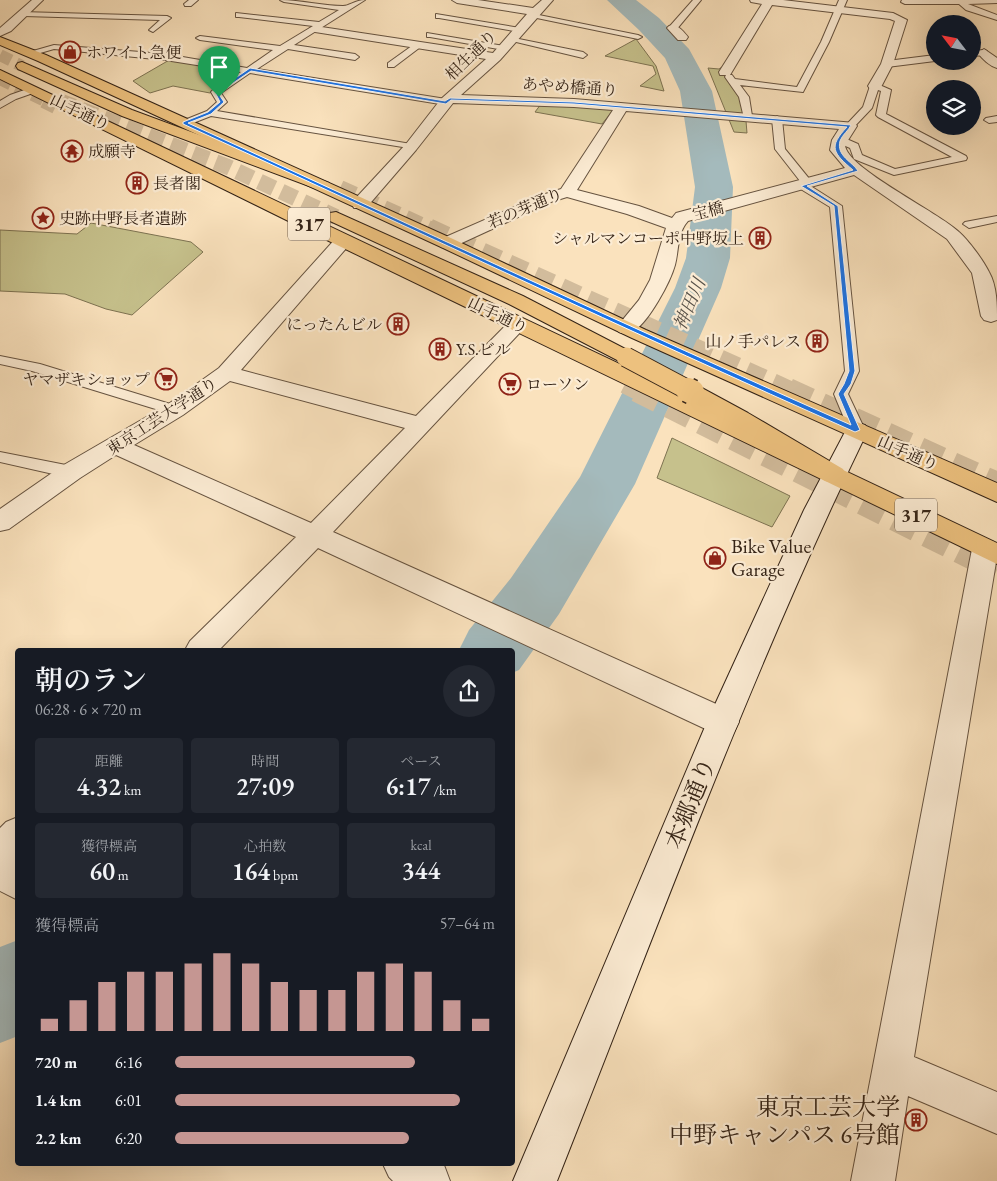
<!DOCTYPE html>
<html lang="ja">
<meta charset="utf-8">
<style>
:root{--surface:#171b24;--page:#242831;--text:#f1f3f6;--muted:#9ea1a6;--accent:#c59692}
body{margin:0;font-family:"EB Garamond","Noto Serif JP",serif;background:var(--page);color:var(--text);height:100vh;display:flex;flex-direction:column;font-size:19px;white-space:nowrap}
*{box-sizing:border-box;margin:0}
p{font-size:16px;color:var(--muted)}
.icon{flex:none;width:28px;height:28px;fill:none;stroke:currentColor;stroke-width:2;stroke-linecap:round;stroke-linejoin:round}
.map{position:relative;flex:1;overflow:hidden}
.side{position:absolute;left:15px;top:648px;width:500px;height:518px;display:flex;flex-direction:column;background:var(--surface);border-radius:5px;box-shadow:0 5px 20px #0002}
.side>*{flex:none}
.needle{width:32px;rotate:302deg}
.fabs{position:absolute;left:926px;top:15px;display:grid;gap:10px}
.fabs a{display:grid;place-items:center;width:55px;height:55px;border-radius:50%;background:var(--surface);box-shadow:0 5px 20px #0002;font-size:25px}
.pin{position:absolute;display:grid;place-items:center;width:42px;height:42px;color:#fff;margin:-51px -21px;border-radius:50% 50% 50% 0;rotate:-45deg;box-shadow:0 0 5px #0007}
.pin .icon{rotate:45deg}
.round{display:grid;place-items:center;flex:none;width:52px;height:52px;border-radius:26px;background:var(--page)}
.overview{display:flex;align-items:center;justify-content:space-between;height:85px;padding:0 20px}
h1{font-size:28px;font-weight:600;line-height:38px}
.stats{display:grid;grid-template-columns:repeat(3,1fr);gap:8px;height:85px;padding:5px 20px}
.stats div{display:grid;align-content:center;border-radius:5px;background:var(--page);text-align:center}
.stats b{font-size:25px;font-weight:600}
.stats small{font-size:14px;font-weight:400}
.stats p{font-size:14px}
.chart{height:140px;padding:10px 20px}
.chart p{display:flex;justify-content:space-between}
.chart svg{width:100%;height:90px;margin-top:5px;stroke:var(--accent);stroke-width:6}
ul{padding:0 20px;list-style:none;font-size:16px}
li{display:grid;grid-template-columns:80px 60px 1fr;align-items:center;height:38px}
li i{height:12px;border-radius:6px;background:var(--accent)}
.map>svg:first-child{display:block}
</style>
<div class="map">
<svg width="997" height="1181" viewBox="0 0 997 1181">
<rect width="100%" height="100%" fill="#fae2bd"/>
<filter id="stains"><feTurbulence type="fractalNoise" baseFrequency=".004" numOctaves="4"/><feColorMatrix values="0 0 0 0 .2 0 0 0 0 .09 0 0 0 0 .02 0 0 0 .5 -.17"/></filter>
<radialGradient id="worn" r=".72"><stop offset=".6" stop-color="#630" stop-opacity="0"/><stop offset="1" stop-color="#630" stop-opacity=".3"/></radialGradient>
<path fill="#c6c18c" stroke="#7d7251" d="M636,39L656,66L664,91L640,86L656,74L653,66L605,56Z
M171,59L247,70L210,93L173,86L150,93L133,81Z
M722,67L727,68L726,72L744,97L747,133L734,132L708,68L719,69Z
M541,104L614,109L602,124L535,112Z
M91,223L191,242L203,252L132,315L106,309L65,294L0,291V230L77,234Z
M672,438L790,496L772,527L657,478Z"/>
<g fill="none" stroke-linecap="round" stroke-linejoin="round">
<path fill="#a4babc" fill-rule="evenodd" d="M607,0H636L659,18L689,49L712,91L733,187L730,258L721,288L635,484L559,614L519,670L512,673V650H459L469,630L511,578L580,477L675,288L686,258L695,187L680,91L665,58L639,30Z
M18,940V1036L0,1043V947Z"/>
<path stroke="#d2bc9c" stroke-width="12" stroke-dasharray="12 6" stroke-linecap="butt" d="M0,55L22,66
M0,79L47,102"/>
<path stroke="#d2bc9c" stroke-width="16" stroke-dasharray="16 8" stroke-linecap="butt" d="M44,100L56,106
M59,101L228,167L336,217
M340,188L432,230"/>
<path stroke="#d2bc9c" stroke-width="19" stroke-dasharray="19 10" stroke-linecap="butt" d="M429,228L791,391
M625,384L639,391"/>
<path stroke="#d2bc9c" stroke-width="24" stroke-dasharray="24 12" stroke-linecap="butt" d="M637,390L997,570
M788,390L997,484"/>
<g stroke="#665340" stroke-width="2">
<path id="lane" d="M189,0H198L191,6H185L184,4Z
M280,0C301,0 322,6 343,6C350,6 355,0 365,0L294,45L355,54L359,57L355,60L288,49L257,69L446,99L451,102L446,105L250,73L221,93L227,102L217,111L411,144L416,147L415,149L211,116L188,125H182V121L207,111L217,102L211,92L213,90L241,72L165,60L54,49L30,56L26,53L54,45L165,54L247,68L273,50L200,40L196,38L200,36L280,46L313,26L239,17H236V13L319,22L339,10L284,2Z
M693,0H701L676,30H670V26Z
M839,0H847L829,42L803,92L740,85L749,97L752,116L747,119L744,118L739,97L725,77L726,75H732L735,79L797,87L821,42Z
M902,0H997V3L968,4L997,15V20L966,10L959,4H905L901,2Z
M21,12L167,16L171,18L153,32L149,30L160,20L24,16L20,14Z
M529,13L638,35L642,37L638,39L532,17L528,15Z
M436,14L520,28L524,30L520,32L439,18H436Z
M427,33L504,46L508,48L504,50L430,37H427Z
M509,37L583,52L587,55L583,58L512,41H509Z
M416,43L423,45L394,67H388V63Z
M984,50L987,51V55L972,56V51Z
M935,55V61L887,67L883,64L887,61Z
M875,83L891,90L886,114L966,156L967,158L966,160L894,175L854,159L850,148L834,141V137H842L858,144L862,155L895,169L952,157L878,117L876,115L881,91L878,90L872,108L853,128H847V124L863,107L870,86Z
M33,87L38,90L36,92L16,99L0,108V101L10,95Z
M777,116L782,119L785,149L811,181L809,185L842,206L859,371L848,394L865,430L863,434H851L849,430L834,394L845,371L830,207L799,188L798,186L800,181L775,149L772,119Z
M997,116V122L989,123L984,120L986,118Z
M997,216V222L969,228L963,224L965,222Z
M0,356L40,364L180,407L183,410L180,413L175,415L32,371L0,364Z
M0,452L71,466L77,468L79,472L77,476L71,478L0,462Z"/>
</g>
<g stroke="#665340" stroke-width="2">
<path id="street" d="M32,0H43L11,31L0,36V28Z
M452,0H478L533,8L542,0H553L500,60L461,95L574,99L855,123L857,126L845,145C846,168 940,213 959,232C969,241 983,260 989,272C997,286 997,305 997,320L991,322L984,320L981,316L972,273L947,239L854,175L688,221C677,233 679,250 675,265C670,283 649,321 634,331C629,335 624,334 619,332L616,328L639,300L650,280L666,228L627,214L567,197L551,202L453,247L447,248L441,247L438,243L441,239L539,196L561,189L613,110L574,107L453,103L416,150L366,208H354L352,204L354,200L406,144L441,99L486,59L315,32L309,29L315,26L493,53L527,14L457,3ZM626,111L839,129L832,140L830,150L845,168L676,213L672,218L639,206L577,190Z
M750,0H783L893,13L907,20L893,64L880,89H870L868,86L881,64L895,21L890,19L772,5L730,75H720L719,72L762,4L751,2Z
M673,25C679,26 684,32 688,37L686,40H678L667,28L669,26Z
M984,49L997,58V68C990,66 982,59 978,53Z
M343,236L349,237L352,241L349,245L241,370L416,416L511,320L518,318L525,320L528,324L333,532L734,712L739,722L734,732L723,736L712,732L318,548L219,650H185L190,641L296,537L116,455L80,478L9,529L0,531V509L62,466L167,405L219,368L337,237ZM230,381L405,428L311,523L134,445L183,415Z
M985,539L994,542L997,547V556L914,1057L997,1092V1134L908,1096L895,1181H851L972,549L976,542Z
M18,817V900L0,891V828L6,822Z
M382,1162H440L444,1165L450,1181H393L389,1177Z"/>
</g>
<g stroke="#342316" stroke-width="2">
<path id="secondary" d="M857,423L865,425L868,430C750,674 657,929 557,1181H513L707,722L804,510L846,430L849,425Z"/>
</g>
<g stroke="#342316" stroke-width="2">
<path id="primary" d="M0,37L46,55L453,239L646,330L997,483V502L632,338L441,247L38,61L0,45Z
M0,70L997,543V564L337,245L0,79Z"/>
</g>
<g stroke="#342316" stroke-width="2">
<path id="highway" d="M22,62L132,110L329,183L331,186L329,189H317L122,116L18,69L16,66L18,63Z
M336,212L523,296L633,353L636,357L633,361L626,363L619,361L509,304L330,221L328,217L330,213Z
M692,385L700,387L748,413L843,469L846,475L843,481L834,483L825,481L732,423L684,397L681,392L684,387Z"/>
</g>
<use href="#lane" fill="#fcecd4" fill-rule="evenodd"/>
<use href="#street" fill="#fcecd4" fill-rule="evenodd"/>
<use href="#secondary" fill="#fcecd4" fill-rule="evenodd"/>
<use href="#primary" fill="#edc17e" fill-rule="evenodd"/>
<use href="#highway" fill="#edc17e" fill-rule="evenodd"/>
<g stroke="#342316" stroke-width="21" stroke-linecap="butt">
<path id="highway-bridge-far1" d="M626,357L690,391"/>
</g>
<g stroke="#342316" stroke-width="27" stroke-linecap="butt">
<path id="highway-bridge" d="M688,390L692,392"/>
</g>
<use href="#highway-bridge-far1" stroke="#edc17e" stroke-width="19"/>
<use href="#highway-bridge" stroke="#edc17e" stroke-width="24"/>
</g>
<path fill="#1a73e8" stroke="#fff" fill-rule="evenodd" d="M250,68L445,101L450,98L574,102L851,125C849,130 842,135 840,141C836,156 853,162 858,171L807,186L838,206L855,371L851,384L844,394L860,430L855,432C630,332 407,226 183,124V122L208,112L220,102L215,92ZM251,71L446,104L451,100L574,104L847,127C828,147 833,153 853,170L801,186L834,206L849,371L844,384L838,394L851,425C629,327 409,224 188,123L211,114L224,102L218,93Z"/>
<defs>
<g id="shop-ring" transform="scale(1.125)"><circle r="9.5" fill="#fcecd4" stroke="#8f2418" stroke-width="1.5"/><path d="M-5-2.5h2.3a2.7 3.5 0 0 1 5.4 0H5L5.5 6h-11ZM-1.5-2.5h3a1.5 2.3 0 0 0-3 0Z" fill="#8f2418"/></g>
<g id="temple-ring" transform="scale(1.125)"><circle r="9.5" fill="#fcecd4" stroke="#8f2418" stroke-width="1.5"/><path d="M0-6L5-2H3V0L6.5 2.5H4V6H1.5V3h-3V6H-4V2.5H-6.5L-3 0V-2H-5Z" fill="#8f2418"/></g>
<g id="building-ring" transform="scale(1.125)"><circle r="9.5" fill="#fcecd4" stroke="#8f2418" stroke-width="1.5"/><path d="M-4-6H4V6H1V3H-1V6H-4ZM-2.5-4.3h1.7v1.8h-1.7ZM.8-4.3h1.7v1.8H.8ZM-2.5-1h1.7V.8h-1.7ZM.8-1h1.7V.8H.8Z" fill="#8f2418"/></g>
<g id="sight-ring" transform="scale(1.125)"><circle r="9.5" fill="#fcecd4" stroke="#8f2418" stroke-width="1.5"/><path d="M0-6L1.8-2.2L6-1.7L2.9 1.2L3.7 5.4L0 3.3L-3.7 5.4L-2.9 1.2L-6-1.7L-1.8-2.2Z" fill="#8f2418"/></g>
<g id="supermarket-ring" transform="scale(1.125)"><circle r="9.5" fill="#fcecd4" stroke="#8f2418" stroke-width="1.5"/><path d="M-6-5.5h2.5l.6 2H6L4.5 2H-2.5L-4.4-4H-6ZM-1.5 3.2a1.3 1.3 0 1 0 .1 0ZM3 3.2a1.3 1.3 0 1 0 .1 0Z" fill="#8f2418"/></g>
</defs>
<g fill-rule="evenodd">
<use href="#shop-ring" x="70" y="52"/>
<use href="#temple-ring" x="72" y="151"/>
<use href="#building-ring" x="137" y="183"/>
<use href="#sight-ring" x="43" y="218"/>
<use href="#building-ring" x="760" y="238"/>
<use href="#building-ring" x="398" y="324"/>
<use href="#building-ring" x="817" y="341"/>
<use href="#building-ring" x="440" y="349"/>
<use href="#supermarket-ring" x="166" y="379"/>
<use href="#supermarket-ring" x="510" y="384"/>
<use href="#shop-ring" x="715" y="558"/>
<use href="#building-ring" x="916" y="1120"/>
</g>
<g text-anchor="middle" dominant-baseline="central" stroke-width="4.5" stroke-linejoin="round" paint-order="stroke">
<g font-size="16" fill="#342316" stroke="#fcecd4" text-anchor="start">
<text x="86" y="52">ホワイト急便</text>
<text x="88" y="151">成願寺</text>
<text x="153" y="183">長者閣</text>
<text x="59" y="218">史跡中野長者遺跡</text>
<text x="744" y="238" text-anchor="end">シャルマンコーポ中野坂上</text>
<text x="382" y="324" text-anchor="end">にったんビル</text>
<text x="801" y="341" text-anchor="end">山ノ手パレス</text>
<text x="456" y="349">Y.S.ビル</text>
<text x="150" y="379" text-anchor="end">ヤマザキショップ</text>
<text x="526" y="384">ローソン</text>
</g>
<g font-size="16" fill="#342316" stroke="#fcecd4">
<text transform="translate(471 55) rotate(-44)">相生通り</text>
<text transform="translate(570 87) rotate(4)">あやめ橋通り</text>
<text transform="translate(80 112) rotate(26)">山手通り</text>
<text transform="translate(525 208) rotate(-23)">若の芽通り</text>
<text transform="translate(708 211) rotate(-14)">宝橋</text>
<text transform="translate(498 315) rotate(26)">山手通り</text>
<text transform="translate(162 416) rotate(-33)">東京工芸大学通り</text>
<text transform="translate(908 453) rotate(24)">山手通り</text>
</g>
<g font-size="18" font-style="italic" fill="#565048" stroke="#fcecd4">
<text transform="translate(689 304) rotate(-67)">神田川</text>
</g>
<g fill="#fcecd4" stroke="#705f4f" stroke-width="1">
<rect x="288" y="207.5" width="42" height="33" rx="4"/>
<rect x="895" y="498.5" width="42" height="33" rx="4"/>
</g>
<g font-size="19" font-weight="bold" fill="#342316">
<text x="309" y="224">317</text>
<text x="916" y="515">317</text>
</g>
<g font-size="20" fill="#342316" stroke="#fcecd4" text-anchor="start">
<text x="731" y="546">Bike Value<tspan x="731" dy="23">Garage</tspan></text>
</g>
<g font-size="24" fill="#342316" stroke="#fcecd4">
<text transform="translate(690 803) rotate(-68)">本郷通り</text>
</g>
<g font-size="24" fill="#342316" stroke="#fcecd4" text-anchor="end">
<text x="900" y="1106">東京工芸大学<tspan x="900" dy="28">中野キャンパス 6号館</tspan></text>
</g>
</g>
<rect width="100%" height="100%" filter="url(#stains)"/>
<rect width="100%" height="100%" fill="url(#worn)"/>
</svg>
<div class="fabs">
<a><svg class="needle" viewBox="-14 -14 28 28"><path d="M0-13l5 13h-10z" fill="#e53935"/><path d="M0 13l5-13h-10z" fill="#9ea1a6"/></svg></a>
<a><svg class="icon" aria-label="layers" viewBox="0 0 24 24"><path d="M12 4l9 5-9 5-9-5zM3 14l9 5 9-5"/></svg></a>
</div>
<div class="pin" style="left:219px;top:97px;background:#1e9e55"><svg class="icon" aria-label="arrive" viewBox="0 0 24 24"><path d="M6 21V4h12l-3 4 3 4H6"/></svg></div>
<section class="side">
<div class="overview"><div><h1>朝のラン</h1><p>06:28 · 6 × 720 m</p></div><a class="round"><svg class="icon" aria-label="share" viewBox="0 0 24 24"><path d="M12 15V3M7 8l5-5 5 5M5 13v7h14v-7"/></svg></a></div>
<div class="stats">
<div><p>距離</p><b>4.32<small> km</small></b></div>
<div><p>時間</p><b>27:09</b></div>
<div><p>ペース</p><b>6:17<small> /km</small></b></div>
</div>
<div class="stats">
<div><p>獲得標高</p><b>60<small> m</small></b></div>
<div><p>心拍数</p><b>164<small> bpm</small></b></div>
<div><p>kcal</p><b>344</b></div>
</div>
<div class="chart"><p><span>獲得標高</span>57–64 m</p>
<svg viewBox="0 0 160 44" preserveAspectRatio="none"><path d="M5 44V38M15 44V29M25 44V20M35 44V15M45 44V15M55 44V11M65 44V6M75 44V11M85 44V20M95 44V24M105 44V24M115 44V15M125 44V11M135 44V15M145 44V29M155 44V38"/></svg>
</div>
<ul>
<li><b>720 m</b>6:16<i style="width:75%"></i></li>
<li><b>1.4 km</b>6:01<i style="width:89%"></i></li>
<li><b>2.2 km</b>6:20<i style="width:73%"></i></li>
</ul>
</section>
</div>
